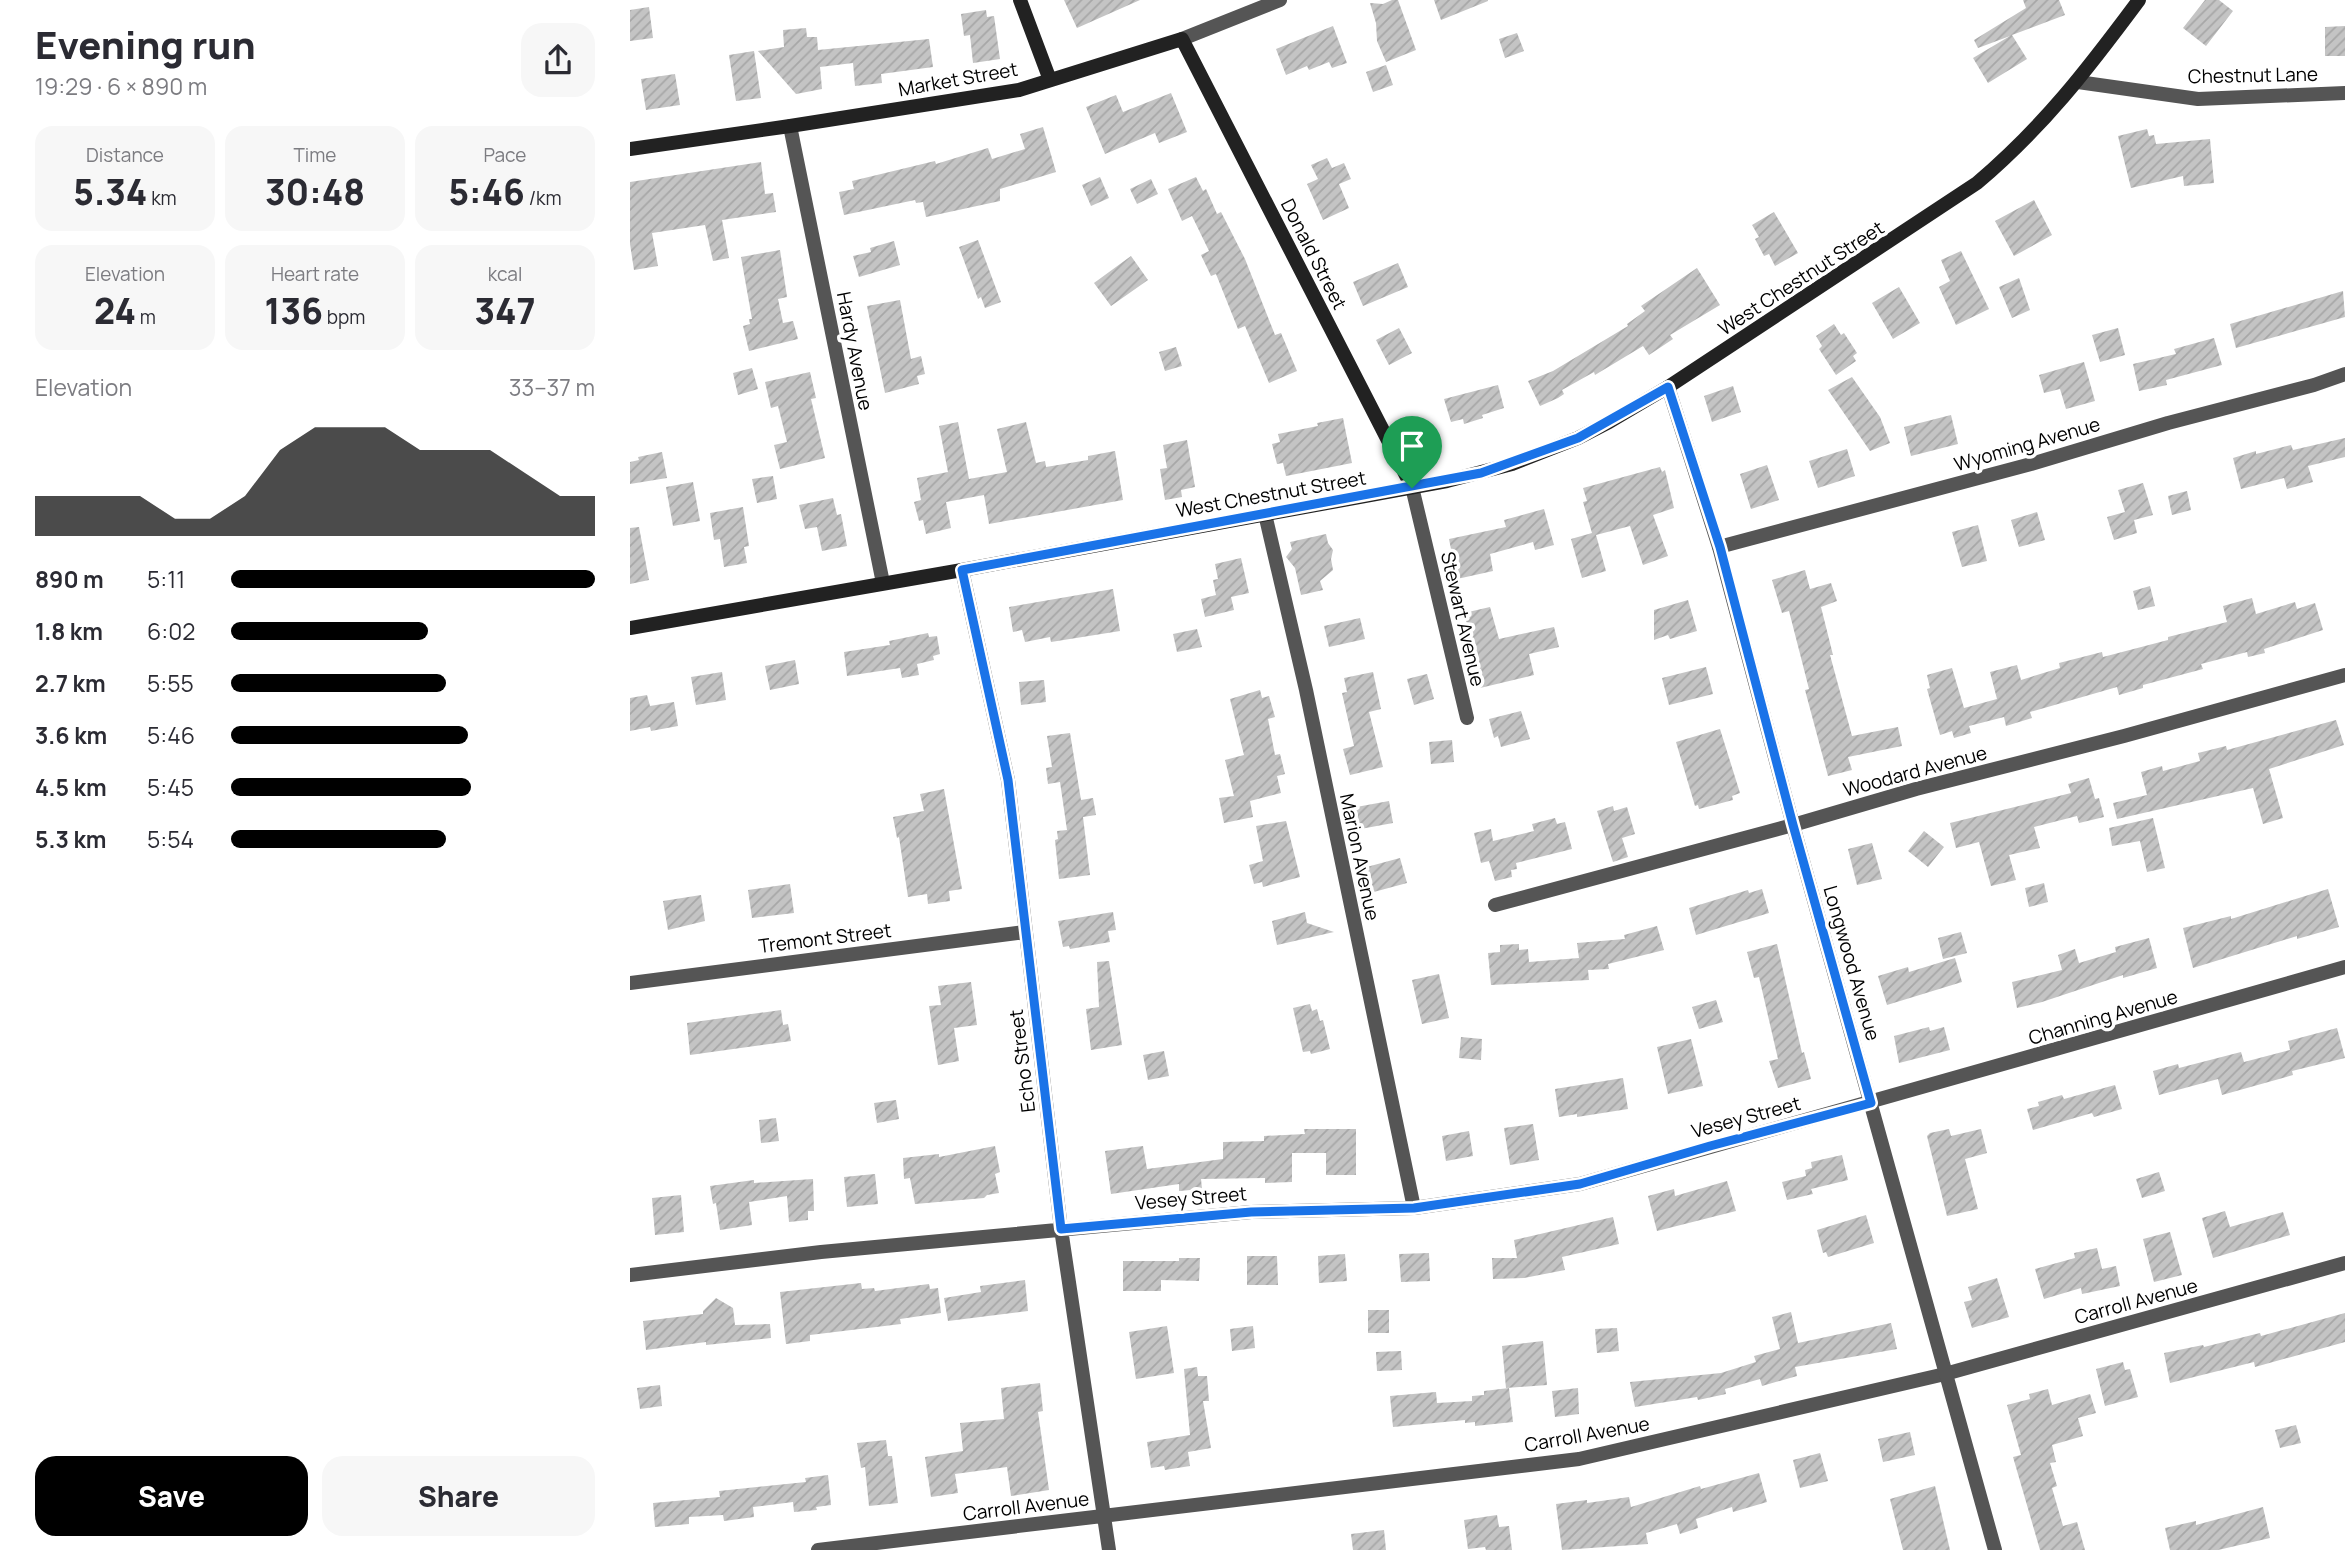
<!DOCTYPE html>
<meta charset="utf-8">
<style>
:root{--surface:#fff;--page:#f7f7f7;--text:#2b2b33;--muted:#7c7c81;--accent:#000}
body{margin:0;font-family:Manrope,sans-serif;background:var(--page);color:var(--text);height:100vh;display:flex;flex-direction:column;font-size:26px;white-space:nowrap}
*{box-sizing:border-box;margin:0}
p{font-size:23px;color:var(--muted)}
.icon{flex:none;width:38px;height:38px;fill:none;stroke:currentColor;stroke-width:2;stroke-linecap:round;stroke-linejoin:round}
.map{position:relative;flex:1;overflow:hidden}
.drawer{display:flex;flex-direction:column;background:var(--surface);width:630px}
.drawer>*{flex:none}
.pin{position:absolute;display:grid;place-items:center;width:60px;height:60px;color:#fff;margin:-72px -30px;border-radius:50% 50% 50% 0;rotate:-45deg;box-shadow:0 0 7px #0007}
.pin .icon{rotate:45deg}
.round{display:grid;place-items:center;flex:none;width:74px;height:74px;border-radius:21px;background:var(--page)}
.overview{display:flex;align-items:center;justify-content:space-between;height:119px;padding:0 35px}
h1{font-size:38px;font-weight:800;line-height:52px}
.figures{display:grid;grid-template-columns:repeat(3,1fr);gap:10px;height:119px;padding:7px 35px}
.figures div{display:grid;align-content:center;border-radius:18px;background:var(--page);text-align:center}
.figures b{font-size:35px;font-weight:800}
.figures small{font-size:19px;font-weight:400}
.figures p{font-size:19px}
.chart{height:196px;padding:14px 35px}
.chart p{display:flex;justify-content:space-between}
.chart svg{width:100%;height:126px;margin-top:7px;fill:var(--accent);opacity:.7}
.cta{display:flex;gap:14px;margin-top:auto;padding:14px 35px}
.cta a{flex:1;height:80px;border-radius:21px;background:var(--accent);color:#fff;font-size:28px;font-weight:800;line-height:80px;text-align:center}
.cta a+a{background:var(--page);color:var(--text)}
ul{padding:0 35px;list-style:none;font-size:23px}
li{display:grid;grid-template-columns:112px 84px 1fr;align-items:center;height:52px}
li i{height:18px;border-radius:9px;background:var(--accent)}
main{display:flex;flex:1;min-height:0}
.map>svg:first-child{display:block}
</style>
<main>
<section class="drawer">
<div class="overview"><div><h1>Evening run</h1><p>19:29 · 6 × 890 m</p></div><a class="round"><svg class="icon" aria-label="share" viewBox="0 0 24 24"><path d="M12 15V3M7 8l5-5 5 5M5 13v7h14v-7"/></svg></a></div>
<div class="figures">
<div><p>Distance</p><b>5.34<small> km</small></b></div>
<div><p>Time</p><b>30:48</b></div>
<div><p>Pace</p><b>5:46<small> /km</small></b></div>
</div>
<div class="figures">
<div><p>Elevation</p><b>24<small> m</small></b></div>
<div><p>Heart rate</p><b>136<small> bpm</small></b></div>
<div><p>kcal</p><b>347</b></div>
</div>
<div class="chart"><p><span>Elevation</span>33–37 m</p>
<svg viewBox="0 0 160 44" preserveAspectRatio="none"><path d="M0 44V30L10 30L20 30L30 30L40 38L50 38L60 30L70 14L80 6L90 6L100 6L110 14L120 14L130 14L140 22L150 30L160 30V44z"/></svg>
</div>
<ul>
<li><b>890 m</b>5:11<i style="width:100%"></i></li>
<li><b>1.8 km</b>6:02<i style="width:54%"></i></li>
<li><b>2.7 km</b>5:55<i style="width:59%"></i></li>
<li><b>3.6 km</b>5:46<i style="width:65%"></i></li>
<li><b>4.5 km</b>5:45<i style="width:66%"></i></li>
<li><b>5.3 km</b>5:54<i style="width:59%"></i></li>
</ul>
<div class="cta"><a>Save</a><a>Share</a></div>
</section>
<div class="map">
<svg width="1715" height="1550" viewBox="0 0 1715 1550">
<defs>
<pattern id="building-hatch" width="6" height="6" patternUnits="userSpaceOnUse" patternTransform="scale(1.75)"><rect width="6" height="6" fill="#c4c4c4"/><path d="M-1 1l2-2M0 6l6-6M5 7l2-2" fill="none" stroke="#a7a7a7"/></pattern>
</defs>
<rect width="100%" height="100%" fill="#fff"/>
<path fill="url(#building-hatch)" d="M434,0H510L447,28Z
M762,0H768L786,50L756,62L747,41L746,23L740,3L753,4Z
M804,0H858V1L811,20Z
M1393,0H1429L1435,15L1382,35L1397,59L1358,83L1343,58L1380,36L1348,48L1344,40L1396,8Z
M1575,0H1589L1603,11L1576,46L1553,28Z
M19,7L23,38L0,41V10Z
M356,10L357,17L364,16L370,59L343,63L340,35L334,36L331,14Z
M703,26L717,63L702,68L699,62L679,70L677,66L656,75L646,49Z
M1715,26V56H1695V27Z
M176,28L177,37H187L188,50L299,39L303,67L251,74L252,83L225,86L223,63L190,67L192,89L166,94L128,51L154,47L153,30Z
M887,33L894,51L875,58L869,39Z
M124,51L131,98L106,101L99,55Z
M756,65L763,85L743,92L736,72Z
M45,74L50,105L16,110L11,79Z
M541,93L557,132L529,143L525,133L475,154L456,107L486,95L493,112Z
M413,127L426,172L370,189V201L296,217L293,202L286,203L285,200L214,215L209,192L224,189L222,181L305,161L306,164L358,148L362,159L395,149L390,134Z
M1517,129L1519,136L1524,135L1526,144L1580,139L1584,183L1554,186L1553,176L1501,188L1488,136Z
M697,158L702,168L714,163L721,179L709,184L719,208L693,220L677,184L688,179L681,165Z
M131,162L135,194L143,193L146,212L92,220L99,258L83,261L75,225L22,233L28,266L4,270L0,244V182Z
M470,177L479,198L461,206L452,185Z
M566,177L573,191L576,189L587,214L591,212L615,259L645,335L651,333L667,371L639,383L615,326L608,329L586,274L581,276L571,255L579,251L562,216L552,221L538,189Z
M521,179L528,194L507,204L500,189Z
M1404,200L1422,235L1384,256L1365,221Z
M1144,212L1168,253L1145,266L1139,254L1134,256L1125,239L1129,237L1122,225Z
M348,240L371,302L355,308L351,297L348,299L329,247Z
M264,241L270,265L229,277L223,256L241,252L240,248Z
M150,250L157,297L148,299L153,323L163,321L168,339L119,351L113,326L120,324L119,319H122L111,257Z
M1331,251L1359,309L1326,325L1309,287L1320,281L1311,260Z
M501,256L518,280L481,306L464,283Z
M768,263L778,287L733,306L723,282Z
M1067,268L1090,305L1040,335L1043,339L1019,355L1013,346L965,375L964,372L932,390L934,394L928,398L910,406L898,381L923,371L998,326L997,324L1015,311L1011,306Z
M1389,278L1400,310L1382,318L1369,287Z
M1269,287L1290,323L1263,339L1242,303Z
M1713,291L1715,317L1606,348L1600,324Z
M270,300L281,359L291,356L295,374L287,376L289,384L255,393L237,306Z
M1204,324L1211,335L1214,333L1227,353L1223,356L1226,361L1206,375L1189,349L1192,346L1186,336Z
M769,328L782,353L759,365L746,340Z
M1488,328L1495,355L1470,362L1462,335Z
M1584,338L1592,365L1536,380L1537,385L1509,391L1503,364L1546,354L1544,349Z
M546,347L552,366L535,371L529,352Z
M1454,362L1465,401L1436,409L1430,389L1414,393L1409,375Z
M122,368L128,389L108,395L103,373Z
M180,372L186,398L181,399L195,458L150,469L144,445L157,442L148,406L141,408L135,382Z
M1222,377L1250,417L1260,443L1240,451L1198,390Z
M868,385L874,408L852,415L853,418L834,424L833,419L821,422L814,399Z
M1103,386L1111,412L1082,422L1074,396Z
M1321,415L1328,444L1281,456L1274,427Z
M713,418L722,463L656,476L653,463L647,464L642,444L650,442L648,434L688,426L687,423Z
M328,422L339,479L377,472L367,429L396,422L406,463L415,461L416,467L458,460V456L485,451L493,500L359,524L354,495L316,502L321,528L296,534L293,520L289,521L284,502L291,500L287,478L318,472L309,426Z
M1715,438V457L1678,466L1683,482L1657,489L1654,478L1611,489L1603,458L1626,451V454L1661,445L1663,450Z
M557,440L565,487L551,490L552,497L535,500L530,469L537,468L533,445Z
M1217,449L1225,476L1188,488L1179,461Z
M32,452L37,478L0,484V462L9,460L8,457Z
M1137,465L1149,500L1121,509L1110,474Z
M1030,467L1032,472L1035,470L1044,508L1023,515L1038,556L1013,565L1000,526L966,535L976,571L952,578L941,539L962,533L953,502L957,501L953,488Z
M143,476L147,499L127,503L122,479Z
M63,482L70,521L43,526L36,487Z
M1513,483L1523,515L1504,520L1507,533L1484,540L1477,517L1495,512L1488,490Z
M1557,491L1561,510L1542,515L1538,496Z
M203,498L207,515L211,514L217,546L192,551L187,527L175,529L169,505Z
M113,507L119,546L114,547L117,563L94,567L90,539L84,540L80,513Z
M914,509L924,545L905,550L903,542L860,554L863,571L827,579L819,539L876,527L874,520Z
M1407,512L1415,540L1389,547L1381,520Z
M1348,525L1357,561L1332,567L1322,532Z
M9,527L19,580L0,584V528Z
M696,534L698,543L703,550L701,559L703,570L690,581L693,590L671,595L665,568L656,557L662,549L660,542Z
M611,558L619,593L601,597L604,610L575,617L571,599L586,595L583,580L588,579L585,564Z
M1175,570L1180,589L1201,583L1207,601L1191,607L1203,655H1200L1222,736L1268,727L1272,746L1218,757L1222,770L1198,776L1175,690L1179,689L1159,611L1152,613L1142,580Z
M1520,586L1525,606L1508,610L1503,591Z
M483,589L490,631L421,642L420,637L395,642L392,630L383,632L379,607Z
M1622,598L1626,614L1665,602L1667,609L1685,603L1693,630L1634,649L1635,653L1618,657L1617,652L1571,664L1573,669L1513,685V688L1489,695L1487,687L1400,712L1402,718L1376,726L1374,717L1339,726L1341,733L1324,738L1322,731L1310,735L1297,689L1300,688L1297,675L1322,668L1334,708L1367,699L1360,672L1387,665L1391,680L1430,668L1429,663L1472,652L1473,657L1538,640V637L1597,622L1593,606Z
M1058,600L1067,631L1040,639L1038,635L1024,640V610Z
M860,607L869,639L924,627L929,647L899,654L904,675L850,688L844,663H847L834,613Z
M730,618L735,639L699,647L694,626Z
M567,629L572,647L547,652L543,634Z
M298,633L299,637L307,636L310,654L303,656L304,660L287,664L289,675L272,678L270,668L217,676L214,652L260,645L259,641Z
M165,660L169,684L140,690L135,666Z
M1076,667L1083,694L1039,705L1032,678Z
M92,672L96,700L66,705L61,677Z
M743,672L751,709L739,712L753,767L720,775L713,749L724,746L712,693L717,692L714,678Z
M797,674L804,699L784,705L777,679Z
M414,680L416,702L391,705L389,682Z
M630,690L632,698L639,696L645,717L638,719L645,755L650,754L655,774L647,776L651,793L620,801L623,817L594,823L589,798L604,796L595,760L614,755L600,699Z
M17,695L20,706L44,702L48,726L21,731L20,727L0,731V698Z
M891,711L900,739L871,747L868,736L864,738L859,719Z
M1706,720L1714,745L1639,769L1653,818L1633,824L1623,788L1487,819L1483,803L1517,795L1511,772L1532,766L1533,771L1570,761L1568,753L1596,746L1597,750Z
M1090,729L1110,793L1102,796L1103,800L1069,809L1068,805L1065,806L1046,742Z
M440,733L451,800L463,798L466,815L453,817L460,875L429,879L425,840L428,839L427,831L437,830L430,782L418,784L416,768L422,767L417,736Z
M822,740L824,762L801,764L799,742Z
M1459,778L1465,799L1469,798L1474,817L1449,823L1447,816L1404,827L1410,848L1379,855L1386,880L1361,886L1349,842L1326,848L1320,823L1441,793L1438,784Z
M314,789L332,889L319,891L320,901L298,904L297,894L278,897L269,837L267,838L263,817L294,811L290,794Z
M759,801L763,823L725,830L721,808Z
M983,806L984,811L997,807L1005,834L992,838L998,857L983,862L967,811Z
M925,818L927,824L935,822L942,849L886,863L887,869L881,870L882,877L865,881L859,861L851,863L844,833L861,829L863,841L904,831L902,824Z
M1523,818L1535,868L1517,872L1510,841L1482,846L1479,828Z
M656,821L670,877L633,887L632,882L624,884L619,865L633,861L626,826Z
M1294,831L1314,847L1298,867L1278,851Z
M1242,843L1252,879L1227,885L1218,849Z
M770,858L777,883L740,893L733,868Z
M1414,883L1418,902L1399,907L1395,888Z
M160,884L164,913L122,918L118,890Z
M1132,889L1139,913L1066,935L1059,908L1118,890L1119,893Z
M1698,889L1709,927L1667,939V936L1563,968L1553,928L1601,916V919Z
M71,895L75,921L38,930L33,901Z
M483,912L486,930L478,931L480,942L440,949L439,946L433,947L428,921Z
M675,912L677,923L704,932L647,945L642,921Z
M1027,926L1034,950L978,964L979,969L958,970L959,980L861,985L858,953L870,952V945L889,944V950L898,949L899,962L949,958L947,943L995,939L994,935Z
M1331,932L1337,953L1313,959L1308,938Z
M1519,938L1527,968L1493,978V975L1412,1002L1387,1008L1382,982L1432,970L1428,955L1445,949L1449,963L1486,952L1485,947Z
M1147,944L1172,1053L1174,1052L1181,1079L1148,1088L1139,1061L1148,1059L1129,977L1124,978L1117,952Z
M1325,958L1332,982L1257,1005L1248,976L1278,967L1279,972Z
M479,961L492,1045L461,1050L456,1009L469,1007L467,962Z
M809,974L819,1018L792,1024L782,980Z
M341,982L347,1025L324,1028L329,1061L308,1065L299,1006L311,1005L308,986Z
M1086,1000L1093,1022L1069,1029L1062,1007Z
M680,1004L682,1011L687,1009L690,1021L693,1020L700,1049L681,1054L680,1051L673,1052L663,1008Z
M151,1010L153,1025L158,1024L161,1041L60,1055L57,1023Z
M1299,1027L1300,1031L1314,1027L1320,1050L1269,1063L1264,1036Z
M1707,1028L1715,1058L1662,1071L1663,1075L1592,1095L1588,1079L1529,1095L1523,1071L1548,1064L1549,1068L1611,1052L1614,1062L1660,1050L1658,1041Z
M831,1037L852,1039L851,1060L829,1058Z
M1061,1039L1073,1086L1038,1094L1027,1047Z
M534,1051L539,1076L518,1080L513,1055Z
M993,1078L998,1109L947,1117V1114L929,1117L925,1089Z
M1485,1085L1492,1109L1464,1117L1462,1113L1403,1130L1397,1109L1409,1106L1408,1102L1432,1095L1434,1099Z
M266,1100L269,1119L247,1123L244,1103Z
M146,1118L149,1141L131,1143L129,1120Z
M903,1124L909,1160L880,1165L874,1128Z
M674,1129H726V1175H696V1153H662V1182L635,1183V1178L571,1179L572,1189L549,1191V1184L481,1194L475,1151L513,1146L517,1169L593,1159V1142L634,1141V1136L675,1134Z
M1319,1129L1321,1136L1351,1129L1357,1153L1335,1159L1348,1209L1317,1216L1297,1136L1300,1133Z
M839,1131L843,1156L816,1161L812,1136Z
M365,1146L370,1172L365,1174L369,1193L357,1195L354,1198L285,1204L280,1178L274,1179L273,1158L309,1154V1157Z
M1212,1155L1218,1180L1181,1189L1183,1194L1157,1200L1152,1182L1176,1176L1175,1170L1182,1168L1181,1162Z
M1529,1172L1535,1191L1512,1198L1506,1179Z
M245,1174L248,1204L217,1207L214,1177Z
M183,1179L184,1211H178V1220L159,1222L157,1196L119,1202L122,1225L90,1230L86,1203L83,1204L80,1186L124,1180V1183Z
M1097,1181L1106,1211L1027,1231L1018,1196L1044,1189L1045,1196Z
M51,1195L54,1232L25,1235L22,1198Z
M1595,1211L1600,1227L1653,1212L1660,1235L1583,1258L1572,1218Z
M1236,1215L1244,1243L1198,1257L1196,1252L1193,1253L1187,1230Z
M983,1217L989,1244L932,1257L935,1270L894,1278L863,1279L862,1258H887L884,1240Z
M1540,1232L1552,1275L1524,1282L1513,1239Z
M1467,1248L1472,1269L1486,1266L1490,1286L1452,1294L1451,1288L1414,1299L1405,1269L1445,1258L1444,1253Z
M799,1253L800,1281L771,1282L769,1254Z
M715,1254L717,1281L689,1283L688,1256Z
M617,1256H647L648,1285H617Z
M549,1258H570L569,1281L531,1280V1291H493V1261H549Z
M1367,1278L1379,1317L1342,1328L1334,1302L1342,1300L1338,1287Z
M395,1280L398,1311L318,1321L314,1298L351,1292L350,1286Z
M231,1283L232,1289L244,1288L245,1291L299,1284L300,1289L308,1288L311,1313L270,1319L271,1324L180,1335V1341L156,1344L150,1292Z
M86,1298L103,1308L105,1325L140,1324L141,1338L76,1345V1342L16,1350L13,1321L73,1314V1311Z
M738,1310H759V1333H738Z
M1161,1312L1168,1343L1261,1323L1267,1349L1165,1367L1167,1376L1132,1386L1130,1379L1095,1389L1096,1394L1068,1400L1067,1397L1005,1407L1000,1382L1091,1373L1126,1362L1124,1356L1150,1349L1142,1317Z
M1715,1313V1342L1625,1367L1624,1362L1540,1383L1534,1353L1573,1345L1574,1347L1630,1333L1631,1336Z
M537,1326L544,1373L506,1379L499,1332Z
M623,1326L625,1348L602,1351L600,1329Z
M987,1328L989,1351L967,1353L965,1329Z
M913,1341L917,1385L876,1388L872,1346Z
M771,1351L772,1370L747,1371L746,1352Z
M1493,1362L1495,1370L1500,1369L1508,1397L1475,1406L1466,1369Z
M567,1367L568,1376H577L579,1401H573L581,1448L558,1452L560,1466L535,1470L534,1466L521,1468L517,1442L560,1435L554,1369Z
M410,1383L413,1411L408,1412L419,1490L381,1496L377,1467L325,1474L328,1493L301,1497L295,1457L333,1451L330,1423L374,1419L371,1388Z
M30,1385L32,1406L10,1409L7,1388Z
M879,1388L883,1422L845,1426V1422L835,1423V1420L763,1427L760,1396L806,1392L807,1403L842,1401V1396L854,1395V1391Z
M948,1388L949,1414L925,1417L922,1391Z
M1418,1389L1422,1405L1460,1394L1466,1413L1448,1418L1453,1436L1422,1445L1426,1462L1420,1463L1427,1486L1422,1488L1433,1526L1447,1522L1455,1550H1410L1383,1457L1391,1455L1377,1405L1400,1399L1399,1394Z
M1666,1425L1671,1443L1650,1448L1645,1430Z
M1280,1432L1285,1455L1253,1462L1248,1439Z
M256,1440L258,1456H262L268,1503L239,1506L235,1467L231,1468L227,1443Z
M1190,1453L1198,1481L1170,1488L1163,1460Z
M1129,1473L1137,1502L1103,1512L1102,1507L1066,1519L1068,1528L1050,1534L1047,1524L1016,1533L1018,1544L932,1550L926,1504L957,1500V1503L999,1497L1001,1507L1070,1486L1071,1489Z
M198,1475L201,1505L186,1507L187,1510L164,1512L163,1502L123,1507L124,1517L94,1521L93,1515L59,1517V1524L25,1527L23,1503L90,1497L89,1491L176,1482L175,1478Z
M1305,1486L1320,1550H1273L1260,1499Z
M1633,1507L1640,1538L1588,1550H1540L1535,1528L1566,1521V1525Z
M867,1515L869,1527L879,1526L882,1550H856L855,1547L838,1549L834,1520Z
M754,1530L756,1550H723L721,1534Z"/>
<g fill="none" stroke-linecap="round" stroke-linejoin="round">
<path stroke="#555" stroke-width="14" d="M552,39L650,0
M1448,82L1568,99L1715,93
M160,126L253,583
M782,487L837,718
M635,514L676,690L784,1208
M1089,547L1401,464L1538,423L1684,385L1715,374
M332,570L378,780L431,1229L479,1550
M865,905L1163,825L1286,789L1494,736L1715,675
M0,983L395,932
M0,1275L191,1252L621,1212L784,1208L950,1184L1715,967
M188,1550L949,1459L1315,1374L1715,1263"/>
<path stroke="#555" stroke-width="14" d="M1038,387L1089,547L1163,825L1365,1550"/>
<path stroke="#222" stroke-width="14" d="M390,0L420,80
M0,149L160,126L389,90L552,39L782,487
M0,628L332,570L817,481L882,464L948,438L979,422L1038,387L1347,183C1414,126 1457,70 1509,0"/>
</g>
<g fill="none" stroke-linecap="round" stroke-linejoin="round">
<g stroke="#fff" stroke-width="14">
<path id="route" d="M1038,387L1090,547L1163,825L1241,1103L1080,1146L950,1184L784,1208L621,1212L431,1229L378,780L332,570L851,473L948,438Z"/>
</g>
<use href="#route" stroke="#1a73e8" stroke-width="9"/>
</g>
<g text-anchor="middle" dominant-baseline="central" stroke-width="7" stroke-linejoin="round" paint-order="stroke">
<g font-size="19" fill="#000" stroke="#fff">
<text transform="translate(1623 75) rotate(-1)">Chestnut Lane</text>
<text transform="translate(328 79) rotate(-10)">Market Street</text>
<text transform="translate(684 254) rotate(63)">Donald Street</text>
<text transform="translate(1171 278) rotate(-33)">West Chestnut Street</text>
<text transform="translate(225 351) rotate(79)">Hardy Avenue</text>
<text transform="translate(1397 444) rotate(-16)">Wyoming Avenue</text>
<text transform="translate(641 494) rotate(-10)">West Chestnut Street</text>
<text transform="translate(833 619) rotate(77)">Stewart Avenue</text>
<text transform="translate(1285 771) rotate(-15)">Woodard Avenue</text>
<text transform="translate(730 857) rotate(78)">Marion Avenue</text>
<text transform="translate(195 938) rotate(-7)">Tremont Street</text>
<text transform="translate(1222 963) rotate(74)">Longwood Avenue</text>
<text transform="translate(1473 1017) rotate(-16)">Channing Avenue</text>
<text transform="translate(392 1061) rotate(-97)">Echo Street</text>
<text transform="translate(1116 1117) rotate(-15)">Vesey Street</text>
<text transform="translate(561 1198) rotate(-5)">Vesey Street</text>
<text transform="translate(1506 1301) rotate(-15)">Carroll Avenue</text>
<text transform="translate(957 1434) rotate(-10)">Carroll Avenue</text>
<text transform="translate(396 1506) rotate(-7)">Carroll Avenue</text>
</g>
</g>
</svg>
<div class="pin" style="left:782px;top:488px;background:#1e9e55"><svg class="icon" aria-label="arrive" viewBox="0 0 24 24"><path d="M6 21V4h12l-3 4 3 4H6"/></svg></div>
</div>
</main>
